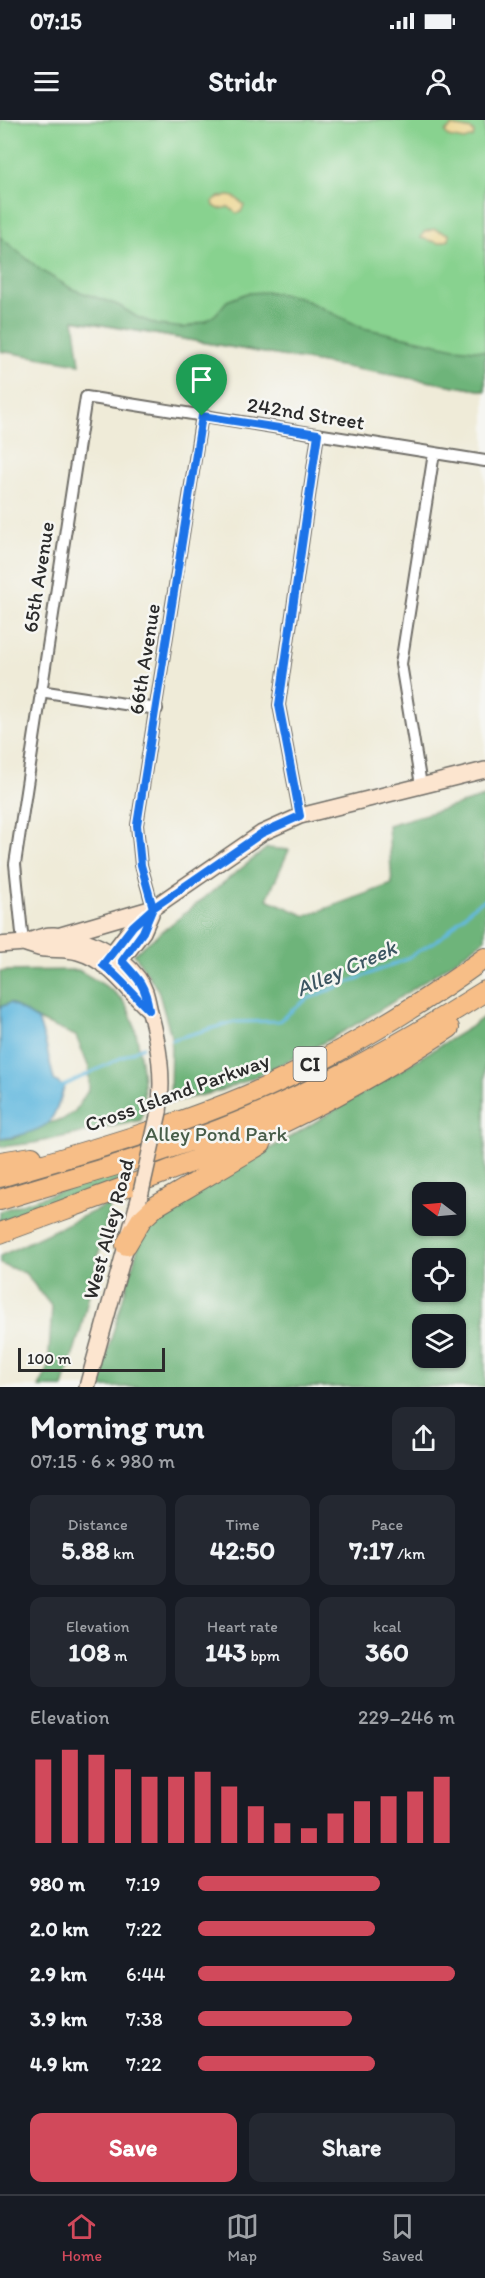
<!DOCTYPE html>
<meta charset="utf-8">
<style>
:root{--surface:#171b24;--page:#242831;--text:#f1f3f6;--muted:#9ea1a6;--line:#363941;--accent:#d1495b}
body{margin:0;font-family:Itim,sans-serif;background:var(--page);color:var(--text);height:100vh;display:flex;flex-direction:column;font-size:22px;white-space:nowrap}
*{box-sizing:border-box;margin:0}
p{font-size:20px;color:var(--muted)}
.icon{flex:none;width:33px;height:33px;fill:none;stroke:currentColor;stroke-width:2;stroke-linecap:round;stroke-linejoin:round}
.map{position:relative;height:1267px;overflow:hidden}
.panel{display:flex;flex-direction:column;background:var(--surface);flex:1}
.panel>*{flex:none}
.needle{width:39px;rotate:286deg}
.buttons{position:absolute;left:412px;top:1062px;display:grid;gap:12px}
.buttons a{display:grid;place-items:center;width:54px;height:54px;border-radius:12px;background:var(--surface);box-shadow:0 2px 4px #0004;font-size:30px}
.scale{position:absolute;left:18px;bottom:15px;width:147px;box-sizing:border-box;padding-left:6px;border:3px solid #2b2b2b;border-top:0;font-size:16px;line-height:21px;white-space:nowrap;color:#2b2b2b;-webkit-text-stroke:4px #f6f6f2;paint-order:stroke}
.pin{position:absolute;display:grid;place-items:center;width:51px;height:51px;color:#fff;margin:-62px -26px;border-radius:50% 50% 50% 0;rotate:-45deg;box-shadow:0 0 6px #0007}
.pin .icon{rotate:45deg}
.round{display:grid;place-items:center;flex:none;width:63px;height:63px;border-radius:12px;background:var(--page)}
.headline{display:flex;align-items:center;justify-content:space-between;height:102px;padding:0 30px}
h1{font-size:33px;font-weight:800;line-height:45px}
.metrics{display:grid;grid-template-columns:repeat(3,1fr);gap:9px;height:102px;padding:6px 30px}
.metrics div{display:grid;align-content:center;border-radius:12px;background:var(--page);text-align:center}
.metrics b{font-size:26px;font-weight:800}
.metrics small{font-size:16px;font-weight:400}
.metrics p{font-size:16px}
.chart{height:168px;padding:12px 30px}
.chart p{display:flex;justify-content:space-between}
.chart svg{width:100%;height:108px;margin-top:6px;stroke:var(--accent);stroke-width:6}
.button{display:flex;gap:12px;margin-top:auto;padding:12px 30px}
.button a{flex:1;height:69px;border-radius:12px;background:var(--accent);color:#fff;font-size:24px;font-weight:800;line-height:69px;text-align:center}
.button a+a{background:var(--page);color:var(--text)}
ul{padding:0 30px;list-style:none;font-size:20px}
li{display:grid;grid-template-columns:96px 72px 1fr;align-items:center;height:45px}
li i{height:15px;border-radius:8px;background:var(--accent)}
.status{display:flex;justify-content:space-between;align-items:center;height:42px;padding:0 30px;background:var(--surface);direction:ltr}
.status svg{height:16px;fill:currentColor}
header{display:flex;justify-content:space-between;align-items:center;height:78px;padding:0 30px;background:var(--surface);font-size:27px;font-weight:800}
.tab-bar{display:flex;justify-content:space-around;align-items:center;height:84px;border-top:2px solid var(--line);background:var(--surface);font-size:16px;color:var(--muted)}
.tab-bar a{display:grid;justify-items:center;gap:3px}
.tab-bar .selected{color:var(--accent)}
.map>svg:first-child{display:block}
</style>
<div class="status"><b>07:15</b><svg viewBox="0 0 49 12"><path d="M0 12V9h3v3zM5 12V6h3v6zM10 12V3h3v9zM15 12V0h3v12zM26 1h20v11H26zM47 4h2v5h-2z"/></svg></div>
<header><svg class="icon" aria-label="menu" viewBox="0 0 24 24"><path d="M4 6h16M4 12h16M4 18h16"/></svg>Stridr<svg class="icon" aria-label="person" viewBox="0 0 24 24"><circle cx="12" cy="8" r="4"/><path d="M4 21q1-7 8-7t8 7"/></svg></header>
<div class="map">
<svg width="485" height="1267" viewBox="0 0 485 1267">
<rect width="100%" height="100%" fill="#f6f6f2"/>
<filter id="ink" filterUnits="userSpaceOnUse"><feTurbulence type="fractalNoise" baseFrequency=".0167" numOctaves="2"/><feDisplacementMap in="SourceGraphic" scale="12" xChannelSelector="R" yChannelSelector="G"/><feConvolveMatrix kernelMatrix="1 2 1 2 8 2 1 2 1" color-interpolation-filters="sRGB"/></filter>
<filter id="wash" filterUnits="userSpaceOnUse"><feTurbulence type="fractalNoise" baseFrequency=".008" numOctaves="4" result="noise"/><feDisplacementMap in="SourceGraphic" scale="24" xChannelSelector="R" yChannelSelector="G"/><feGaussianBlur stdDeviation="1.35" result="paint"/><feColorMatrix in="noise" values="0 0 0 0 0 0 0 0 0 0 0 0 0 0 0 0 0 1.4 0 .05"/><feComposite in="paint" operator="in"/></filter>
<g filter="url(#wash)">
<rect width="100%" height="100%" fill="#efebd8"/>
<path fill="#88d28f" stroke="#5a7e5d" stroke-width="1.5" d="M0,0H485V271L73,200L0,146Z"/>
<path fill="#6eb47a" stroke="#4c7052" stroke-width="1.5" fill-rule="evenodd" d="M0,117L42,151L72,169L118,185L137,197L158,205L184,208L206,201L216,194L227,181L247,173L269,172L299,177L363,208L455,228L485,231V271L74,200L80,244L0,231Z
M485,677V819C406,877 319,931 228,968C210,975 189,977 170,982L171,916L158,870L134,834L267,728L289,730L267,779L306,796L392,764L388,705Z
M78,850C93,859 113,868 124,882C139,903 148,976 141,1000L34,1023L0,1027V1019L14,1018L48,1003L62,1000L75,991L89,969V948L76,916L38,900L10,883L0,887V851Z
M485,896V1267H97L141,1117L162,1091L302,1010L469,908ZM423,1072H456V1106H423ZM423,1138H456V1172H423ZM423,1204H456V1238H423Z
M122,1051L117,1063L0,1105V1091Z
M111,1083L80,1212L63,1267H39L48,1249L52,1187L25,1153L0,1144V1136Z"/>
<path fill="#eeda9e" stroke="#8c8264" stroke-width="1.5" d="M452,6L472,10L474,13L473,17L464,20L448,17L445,12Z
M230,76L236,78L244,85L241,92L236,93L229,87L219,89L214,86L213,81L219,77Z
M434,109L449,114V120L439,123L421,118L424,112Z"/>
<path fill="#63b9df" stroke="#477285" stroke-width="1.5" d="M10,883L38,900L45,921L54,960L64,967C61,978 57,992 49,1002C41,1011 12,1018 0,1019V887Z"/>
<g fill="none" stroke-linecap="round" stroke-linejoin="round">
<path stroke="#63b9df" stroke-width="3" d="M171,920L234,902L279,901L307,879L404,840L442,817L475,785L485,780
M61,967L143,927"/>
</g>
</g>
<g filter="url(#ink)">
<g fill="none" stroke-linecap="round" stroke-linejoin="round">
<g stroke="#706e68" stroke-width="14">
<path id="street" d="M40,571L157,589
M421,665L401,544L434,333
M300,696L279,585L318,314
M153,788L141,745L137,705L202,295
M23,823L15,744L86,277L485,341"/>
</g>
<g stroke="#706e68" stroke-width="18">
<path id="secondary" d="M61,815L150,789
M23,823C30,825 38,829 45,829C56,830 67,829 78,832C110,841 126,869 149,890
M0,825C7,824 16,824 23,823C34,820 42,814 54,815C86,817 119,832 138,858C146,869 147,879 150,892C159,926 164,957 159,992
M103,845L133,806L153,788L262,713L300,696L485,650
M115,848L143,812L151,794
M87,1267L141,1072"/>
</g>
<g stroke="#706e68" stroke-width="22">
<path id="highway" d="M0,1042L32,1037
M0,1057C77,1034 154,1013 229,983C319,947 406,895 485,838
M0,1080C80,1055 162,1034 239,1002C325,967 407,921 485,871
M0,1113C89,1080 180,1049 267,1010C330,981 391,946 449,908
M126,1125L141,1100L156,1086L261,1024"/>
</g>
<use href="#street" stroke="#fff" stroke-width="10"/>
<use href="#secondary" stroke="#fce5cf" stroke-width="15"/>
<use href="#highway" stroke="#f7be87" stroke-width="20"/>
<g stroke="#706e68" stroke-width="18" stroke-linecap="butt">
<path id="secondary-bridge" d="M141,1072L159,992"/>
</g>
<use href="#secondary-bridge" stroke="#fce5cf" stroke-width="15"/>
</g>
</g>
<g fill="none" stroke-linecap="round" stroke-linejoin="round" filter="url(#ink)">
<g stroke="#fff" stroke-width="12">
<path id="route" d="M202,296L137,705L141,745L153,788L143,812L122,841C138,858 146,866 149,890C133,875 121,858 103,845L133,806L153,788L262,713L300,696L279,585L318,314L202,296"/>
</g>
<use href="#route" stroke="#1a73e8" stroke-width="8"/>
</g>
<g text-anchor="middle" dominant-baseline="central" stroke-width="5" stroke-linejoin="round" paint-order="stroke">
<rect fill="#f6f6f2" stroke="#686867" stroke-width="1.5" x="293.5" y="927" width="33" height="34" rx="4.5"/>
<g font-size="20" font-weight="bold" fill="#2b2b2b">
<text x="310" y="944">CI</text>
</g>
<g font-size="21" fill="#2b2b2b" stroke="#f6f6f2">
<text transform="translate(306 293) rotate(9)">242nd Street</text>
<text transform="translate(38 457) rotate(-81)">65th Avenue</text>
<text transform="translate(144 539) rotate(-81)">66th Avenue</text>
<text transform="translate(177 972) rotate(-20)">Cross Island Parkway</text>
<text transform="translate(108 1109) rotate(-75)">West Alley Road</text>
</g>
<g font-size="21" fill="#475d49" stroke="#f6f6f2">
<text x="216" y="1013">Alley Pond Park</text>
</g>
<g font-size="22" font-style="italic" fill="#3c5661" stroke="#f6f6f2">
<text transform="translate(346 848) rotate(-24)">Alley Creek</text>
</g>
</g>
</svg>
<div class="buttons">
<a><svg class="needle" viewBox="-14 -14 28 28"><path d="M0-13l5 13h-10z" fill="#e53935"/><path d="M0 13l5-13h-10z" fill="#9ea1a6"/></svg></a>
<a><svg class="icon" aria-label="locate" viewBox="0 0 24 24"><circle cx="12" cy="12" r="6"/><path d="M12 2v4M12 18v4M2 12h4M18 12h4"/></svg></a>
<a><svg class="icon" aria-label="layers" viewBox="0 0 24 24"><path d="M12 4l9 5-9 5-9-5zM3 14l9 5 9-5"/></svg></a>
</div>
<div class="scale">100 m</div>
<div class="pin" style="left:202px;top:296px;background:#1e9e55"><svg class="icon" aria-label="arrive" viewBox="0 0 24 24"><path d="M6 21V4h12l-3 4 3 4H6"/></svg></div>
</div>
<section class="panel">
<div class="headline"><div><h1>Morning run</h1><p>07:15 · 6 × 980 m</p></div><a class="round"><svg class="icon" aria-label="share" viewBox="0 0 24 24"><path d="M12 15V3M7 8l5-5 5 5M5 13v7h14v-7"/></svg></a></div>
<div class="metrics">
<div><p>Distance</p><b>5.88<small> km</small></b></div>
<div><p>Time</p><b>42:50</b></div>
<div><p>Pace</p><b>7:17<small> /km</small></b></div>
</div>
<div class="metrics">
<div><p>Elevation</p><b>108<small> m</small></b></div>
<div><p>Heart rate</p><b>143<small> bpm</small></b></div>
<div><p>kcal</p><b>360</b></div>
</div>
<div class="chart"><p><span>Elevation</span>229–246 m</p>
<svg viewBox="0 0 160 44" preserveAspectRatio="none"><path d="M5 44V10M15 44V6M25 44V8M35 44V14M45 44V17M55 44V17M65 44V15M75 44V21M85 44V29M95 44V36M105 44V38M115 44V32M125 44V27M135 44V25M145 44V23M155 44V17"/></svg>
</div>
<ul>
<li><b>980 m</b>7:19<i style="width:71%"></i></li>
<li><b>2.0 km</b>7:22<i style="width:69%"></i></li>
<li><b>2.9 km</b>6:44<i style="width:100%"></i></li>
<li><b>3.9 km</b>7:38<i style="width:60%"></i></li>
<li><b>4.9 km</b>7:22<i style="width:69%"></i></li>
</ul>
<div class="button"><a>Save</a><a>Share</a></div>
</section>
<nav class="tab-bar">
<a class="selected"><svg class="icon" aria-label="home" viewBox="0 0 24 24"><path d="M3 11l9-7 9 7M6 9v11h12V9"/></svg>Home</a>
<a><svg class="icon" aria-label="map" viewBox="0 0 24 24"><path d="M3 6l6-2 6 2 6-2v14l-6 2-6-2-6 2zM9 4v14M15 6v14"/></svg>Map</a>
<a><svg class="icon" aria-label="saved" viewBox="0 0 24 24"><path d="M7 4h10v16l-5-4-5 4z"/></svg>Saved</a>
</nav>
